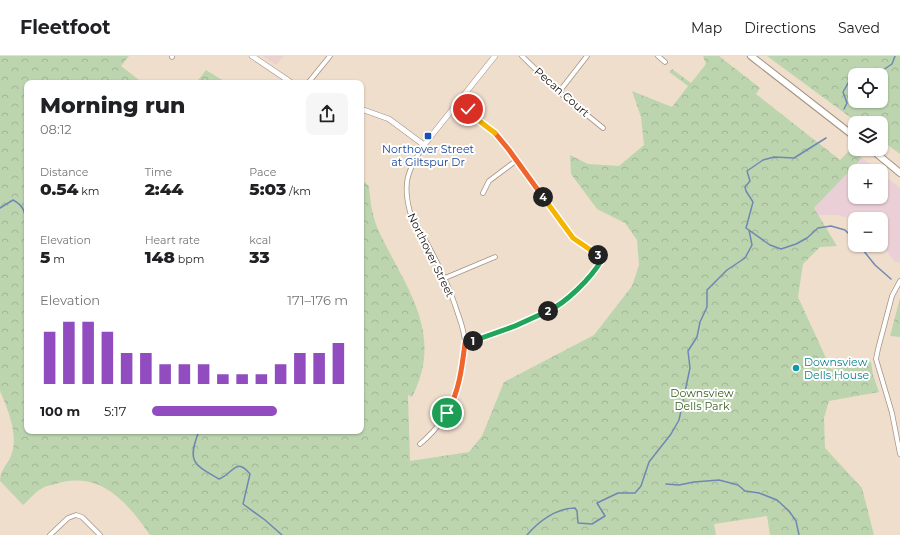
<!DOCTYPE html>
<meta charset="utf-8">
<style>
:root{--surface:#fff;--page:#f6f6f6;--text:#202124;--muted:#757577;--line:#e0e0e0;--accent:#914cbf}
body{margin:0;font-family:Montserrat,sans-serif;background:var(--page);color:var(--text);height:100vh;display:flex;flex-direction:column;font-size:15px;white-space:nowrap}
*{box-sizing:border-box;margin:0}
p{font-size:13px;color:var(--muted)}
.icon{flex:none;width:22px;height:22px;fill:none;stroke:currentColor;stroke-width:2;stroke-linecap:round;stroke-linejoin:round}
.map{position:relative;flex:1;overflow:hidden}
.drawer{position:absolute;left:24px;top:24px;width:340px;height:354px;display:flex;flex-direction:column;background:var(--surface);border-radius:8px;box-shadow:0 1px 3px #0004}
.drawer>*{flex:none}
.buttons{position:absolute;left:848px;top:12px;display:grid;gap:8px}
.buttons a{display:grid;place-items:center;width:40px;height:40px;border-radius:8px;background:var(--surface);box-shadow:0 1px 3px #0004;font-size:20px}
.pin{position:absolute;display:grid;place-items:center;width:34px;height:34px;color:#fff;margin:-17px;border:2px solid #fff;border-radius:50%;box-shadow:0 1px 4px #0007}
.km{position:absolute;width:20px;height:20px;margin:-10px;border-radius:50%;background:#222;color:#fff;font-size:11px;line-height:20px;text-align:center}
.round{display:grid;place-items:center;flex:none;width:42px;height:42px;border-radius:8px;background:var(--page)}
.headline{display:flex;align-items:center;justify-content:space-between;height:68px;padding:0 16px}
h1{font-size:22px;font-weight:800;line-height:30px}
.stats{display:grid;grid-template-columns:repeat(3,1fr);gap:6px;height:68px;padding:4px 16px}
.stats div{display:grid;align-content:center}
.stats b{font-size:17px;font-weight:800}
.stats small{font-size:11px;font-weight:400}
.stats p{font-size:11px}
.chart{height:112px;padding:8px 16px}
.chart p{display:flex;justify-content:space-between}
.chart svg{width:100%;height:72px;margin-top:4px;stroke:var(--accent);stroke-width:6}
ul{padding:0 16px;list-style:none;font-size:13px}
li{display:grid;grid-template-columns:64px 48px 1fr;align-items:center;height:30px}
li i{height:10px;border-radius:5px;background:var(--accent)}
header{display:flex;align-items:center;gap:24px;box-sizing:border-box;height:56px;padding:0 20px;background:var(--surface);border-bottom:1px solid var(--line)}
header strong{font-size:19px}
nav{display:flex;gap:22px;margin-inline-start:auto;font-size:14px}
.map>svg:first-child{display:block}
</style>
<header>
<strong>Fleetfoot</strong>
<nav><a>Map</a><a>Directions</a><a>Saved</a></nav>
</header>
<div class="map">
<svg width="900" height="479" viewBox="0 0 900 479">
<defs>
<pattern id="park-crowns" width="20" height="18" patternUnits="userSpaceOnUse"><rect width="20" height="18" fill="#bcd5af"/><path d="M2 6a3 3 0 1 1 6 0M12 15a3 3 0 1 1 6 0" fill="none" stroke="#a1b695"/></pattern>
</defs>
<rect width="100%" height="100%" fill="#f0decd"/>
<path fill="#ead0d6" d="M862,102L879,115H855V141H881V117L900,132V207L894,205L881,187V163H855V164L837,159H818L813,152Z"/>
<path fill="#ebd1ce" d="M263,0H284L276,9Z"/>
<path fill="url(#park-crowns)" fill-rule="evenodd" d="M0,0H129L121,10L143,27H27V375H361V123L369,130C370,144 372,158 377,171C403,229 446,275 412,341L408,339L410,405L469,396L482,380L504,326L594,279L632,230L639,209L637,184L625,167L597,153L571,118L570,99L588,108L619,110L644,89L641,61L632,35L672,51L688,30L669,16L672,13L691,27L706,8L703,0H719L760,32L756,38L840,104L851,93L862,102L814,152L837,190L820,191L803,208L798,241L831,313L871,306L873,319L879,336L829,345L824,362L825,392L862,432L874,479H770L767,460L714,468L716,479H150C127,446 100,414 56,428C51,429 45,430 41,433C35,436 29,444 23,449L0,425C0,415 6,410 10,402C20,381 8,354 0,335Z
M767,0H900V98L881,84V67H858ZM855,19H881V45H855Z
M206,14L227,27H196Z
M900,242V281L890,280Z"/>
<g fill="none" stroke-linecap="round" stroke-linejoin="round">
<path stroke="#6f88b3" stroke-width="1.5" d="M856,19L867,17L877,18L892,8L895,0
M844,53L847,47L843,36L851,22L855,19
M826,82L794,102L774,101L763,104L747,115L750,125L745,131L746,135L753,146L746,172L770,189L781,193L796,188L807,182L818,172L831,170L845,174L855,184
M0,152L13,144C27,151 25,161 27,176
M859,189L875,209L891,223
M199,375C187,406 193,408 219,423C233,418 236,400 250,418L243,448L265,464L282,479
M666,428L679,429L694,426L719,424L738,429L745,435L759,437L777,444L789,455L796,465L799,479
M527,479C538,466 556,452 575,452L577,455L578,467L592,468L605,460L597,447L618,437H635L641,430L649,406L671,378L679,364L690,312L688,295L697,281L700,266L707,251V234L727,214L745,202L752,189L749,174"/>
<g stroke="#a49383" stroke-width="5.5">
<path id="minor" d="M522,0L559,36L603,72
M658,0L665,6
M172,1V0
M308,27L330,0
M559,36L587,0
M459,46L468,53L478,64L501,83L573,182L596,196L600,200L601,205L593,216L564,246L551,254L515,270L465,287
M483,137L489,125L517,104
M445,222L495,201
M900,225L892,240L878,293L876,303L892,357L900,398
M420,388C439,372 452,353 458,330C462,316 465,302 465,288C465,274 459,262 455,249C444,216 426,186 410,156C402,126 408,114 424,89
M50,479L68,462L76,459L82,461L100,479"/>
</g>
<g stroke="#a49383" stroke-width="6">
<path id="tertiary" d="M252,0L292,27
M361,53L389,63L424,89L495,0"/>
</g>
<g stroke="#a49383" stroke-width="8">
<path id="secondary" d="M751,0L855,81
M871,93L900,117"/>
</g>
<use href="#minor" stroke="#fff" stroke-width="4"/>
<use href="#tertiary" stroke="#fff" stroke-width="5"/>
<use href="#secondary" stroke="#fff" stroke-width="6"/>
</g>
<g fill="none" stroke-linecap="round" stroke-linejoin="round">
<g stroke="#fff" stroke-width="8">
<path id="split-1" d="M447,357C459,336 462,312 465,287L473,285"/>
</g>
<g stroke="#fff" stroke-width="8">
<path id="split-2" d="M473,285L515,270L548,255"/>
</g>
<g stroke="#fff" stroke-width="8">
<path id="split-3" d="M548,255C566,247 591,222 601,205L598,199"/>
</g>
<g stroke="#fff" stroke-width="8">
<path id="split-4" d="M543,141L573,182L598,199"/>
</g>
<g stroke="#fff" stroke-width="8">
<path id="split-5" d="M495,77L509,94L543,141"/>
</g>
<g stroke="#fff" stroke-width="8">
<path id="split-6" d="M468,53L478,64L495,77"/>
</g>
<use href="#split-1" stroke="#f0652b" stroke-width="5"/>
<use href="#split-2" stroke="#22a559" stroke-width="5"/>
<use href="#split-3" stroke="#22a559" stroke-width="5"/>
<use href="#split-4" stroke="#f5b400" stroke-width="5"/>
<use href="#split-5" stroke="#f0652b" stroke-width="5"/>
<use href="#split-6" stroke="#f5b400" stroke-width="5"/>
</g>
<rect fill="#1a4fb4" stroke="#fff" stroke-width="1.5" x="424" y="76" width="8" height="8" rx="2"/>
<circle fill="#0f9aa8" stroke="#fff" stroke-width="1.5" cx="796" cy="312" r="4"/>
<g text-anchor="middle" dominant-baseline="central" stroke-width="4" stroke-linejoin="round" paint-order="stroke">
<g font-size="11" fill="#150f09" stroke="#fff">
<text transform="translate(562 36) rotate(41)">Pecan Court</text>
<text transform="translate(431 199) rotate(64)">Northover Street</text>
</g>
<g font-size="11" fill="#164399" stroke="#fff">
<text x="428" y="93">Northover Street<tspan x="428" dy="13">at Giltspur Dr</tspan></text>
</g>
<g font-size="11" fill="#0d838f" stroke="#fff" text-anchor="start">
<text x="804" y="306">Downsview<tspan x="804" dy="13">Dells House</tspan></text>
</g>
<g font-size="11" fill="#385e1f" stroke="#fff">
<text x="702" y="337">Downsview<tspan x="702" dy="13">Dells Park</tspan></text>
</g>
</g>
</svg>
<div class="buttons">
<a><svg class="icon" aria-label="locate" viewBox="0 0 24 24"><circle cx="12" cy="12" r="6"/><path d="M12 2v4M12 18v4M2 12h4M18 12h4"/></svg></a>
<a><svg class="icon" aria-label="layers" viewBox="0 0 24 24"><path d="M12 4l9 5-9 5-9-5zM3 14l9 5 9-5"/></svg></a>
<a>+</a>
<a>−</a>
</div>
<div class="pin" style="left:447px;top:357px;background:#1e9e55"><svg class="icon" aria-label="arrive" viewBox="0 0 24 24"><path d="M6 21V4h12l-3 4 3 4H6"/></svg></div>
<div class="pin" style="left:468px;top:53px;background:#d93025"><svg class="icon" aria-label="check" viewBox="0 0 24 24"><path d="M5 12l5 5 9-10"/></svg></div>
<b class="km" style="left:473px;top:285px">1</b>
<b class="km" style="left:548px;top:255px">2</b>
<b class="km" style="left:598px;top:199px">3</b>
<b class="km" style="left:543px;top:141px">4</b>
<section class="drawer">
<div class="headline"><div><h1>Morning run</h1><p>08:12</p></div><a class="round"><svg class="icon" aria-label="share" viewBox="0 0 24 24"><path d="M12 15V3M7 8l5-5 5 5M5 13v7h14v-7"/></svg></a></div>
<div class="stats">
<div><p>Distance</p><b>0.54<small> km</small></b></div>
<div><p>Time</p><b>2:44</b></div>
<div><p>Pace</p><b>5:03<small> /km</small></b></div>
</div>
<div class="stats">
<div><p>Elevation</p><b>5<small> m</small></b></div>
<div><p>Heart rate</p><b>148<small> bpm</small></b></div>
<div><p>kcal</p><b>33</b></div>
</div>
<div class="chart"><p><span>Elevation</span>171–176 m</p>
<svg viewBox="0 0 160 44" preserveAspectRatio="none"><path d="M5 44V12M15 44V6M25 44V6M35 44V12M45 44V25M55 44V25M65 44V32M75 44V32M85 44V32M95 44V38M105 44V38M115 44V38M125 44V32M135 44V25M145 44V25M155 44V19"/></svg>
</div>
<ul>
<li><b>100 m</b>5:17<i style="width:64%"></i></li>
</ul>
</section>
</div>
